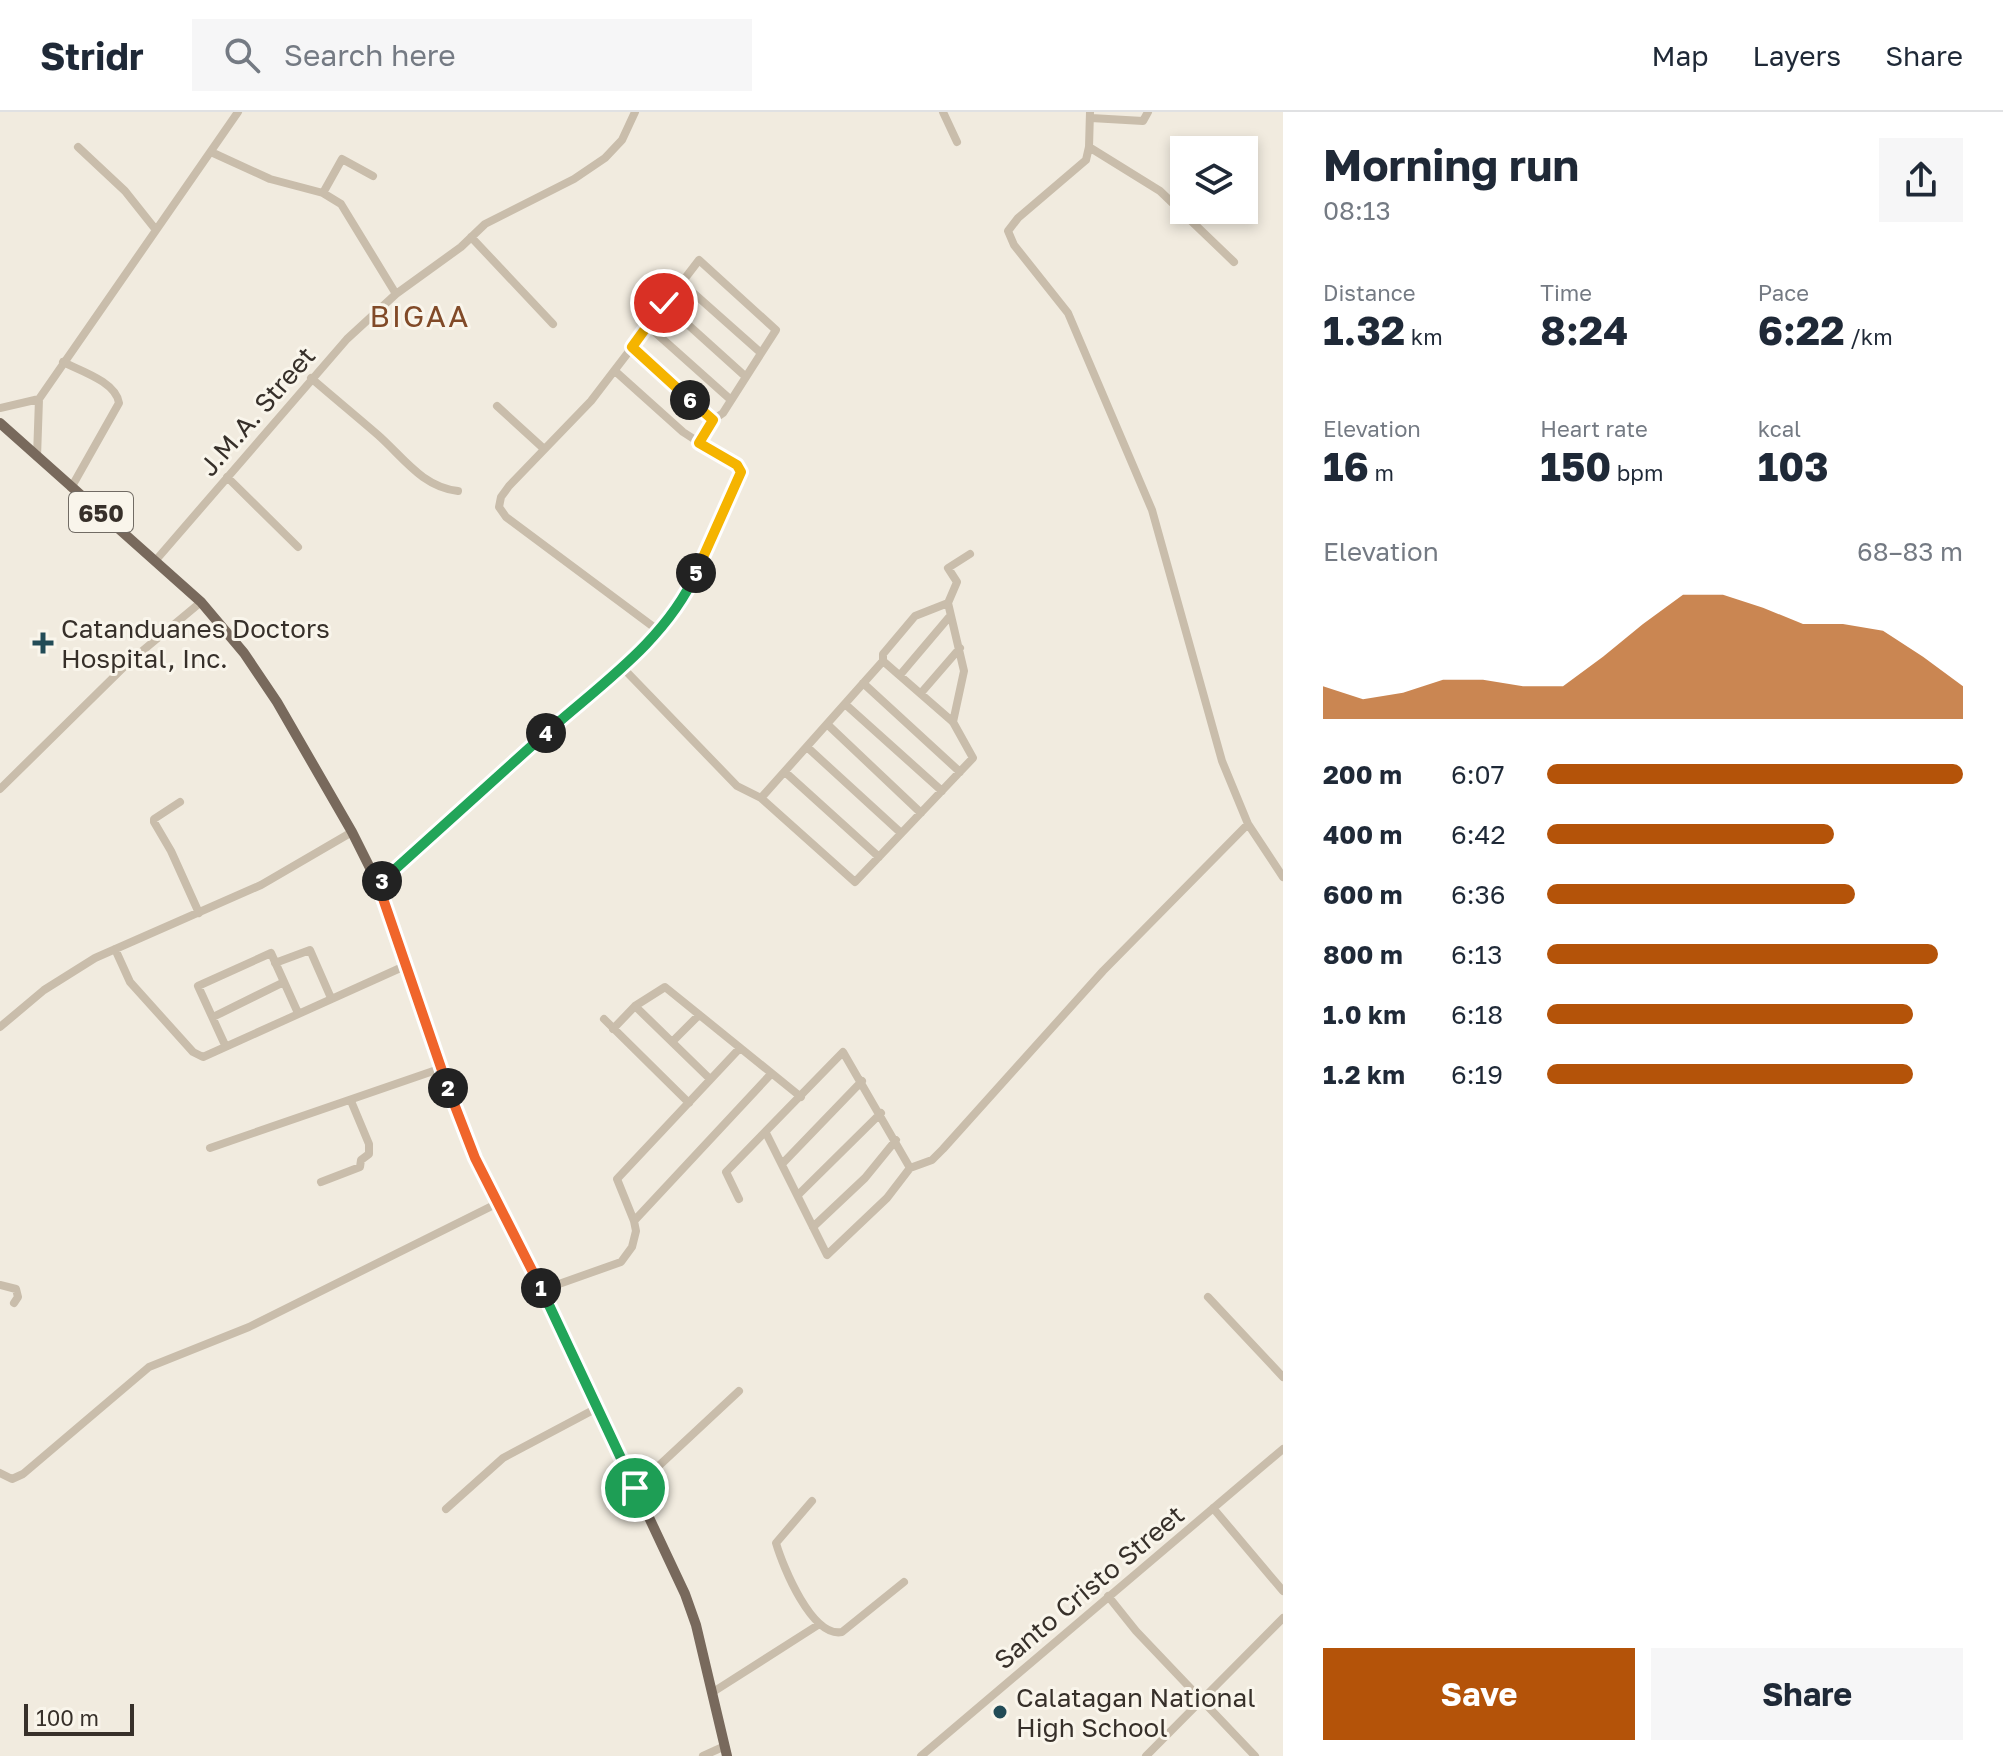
<!DOCTYPE html>
<meta charset="utf-8">
<style>
:root{--surface:#fff;--page:#f6f6f7;--text:#1f2937;--muted:#747a83;--line:#e0e1e3;--accent:#b45309}
body{margin:0;font-family:"Golos Text",sans-serif;background:var(--page);color:var(--text);height:100vh;display:flex;flex-direction:column;font-size:30px;white-space:nowrap}
*{box-sizing:border-box;margin:0}
p{font-size:26px;color:var(--muted)}
.icon{flex:none;width:44px;height:44px;fill:none;stroke:currentColor;stroke-width:2;stroke-linecap:round;stroke-linejoin:round}
.map{position:relative;flex:1;overflow:hidden}
.side{display:flex;flex-direction:column;background:var(--surface);width:720px}
.side>*{flex:none}
.fabs{position:absolute;left:1170px;top:24px;display:grid;gap:16px}
.fabs a{display:grid;place-items:center;width:88px;height:88px;border-radius:0px;background:var(--surface);box-shadow:0 4px 12px #0003;font-size:40px}
.scale{position:absolute;left:24px;bottom:20px;width:110px;box-sizing:border-box;padding-left:8px;border:4px solid #37302a;border-top:0;font-size:22px;line-height:28px;white-space:nowrap;color:#37302a;-webkit-text-stroke:6px #f9f5eb;paint-order:stroke}
.pin{position:absolute;display:grid;place-items:center;width:68px;height:68px;color:#fff;margin:-34px;border:4px solid #fff;border-radius:50%;box-shadow:0 2px 8px #0007}
.km{position:absolute;width:40px;height:40px;margin:-20px;border-radius:50%;background:#222;color:#fff;font-size:22px;line-height:40px;text-align:center}
.round{display:grid;place-items:center;flex:none;width:84px;height:84px;border-radius:0px;background:var(--page)}
.head{display:flex;align-items:center;justify-content:space-between;height:136px;padding:0 40px}
h1{font-size:44px;font-weight:700;line-height:60px}
.figures{display:grid;grid-template-columns:repeat(3,1fr);gap:12px;height:136px;padding:8px 40px}
.figures div{display:grid;align-content:center}
.figures b{font-size:40px;font-weight:700}
.figures small{font-size:22px;font-weight:400}
.figures p{font-size:22px}
.chart{height:224px;padding:16px 40px}
.chart p{display:flex;justify-content:space-between}
.chart svg{width:100%;height:144px;margin-top:8px;fill:var(--accent);opacity:.7}
.action{display:flex;gap:16px;margin-top:auto;padding:16px 40px}
.action a{flex:1;height:92px;border-radius:0px;background:var(--accent);color:#fff;font-size:32px;font-weight:700;line-height:92px;text-align:center}
.action a+a{background:var(--page);color:var(--text)}
ul{padding:0 40px;list-style:none;font-size:26px}
li{display:grid;grid-template-columns:128px 96px 1fr;align-items:center;height:60px}
li i{height:20px;border-radius:10px;background:var(--accent)}
header{display:flex;align-items:center;gap:48px;box-sizing:border-box;height:112px;padding:0 40px;background:var(--surface);border-bottom:2px solid var(--line)}
header strong{font-size:38px}
nav{display:flex;gap:44px;margin-inline-start:auto;font-size:28px}
.search{width:560px;height:72px;background:var(--page);display:flex;align-items:center;gap:20px;box-sizing:border-box;padding:0 28px;border-radius:0px;color:var(--muted);font-size:30px}
main{display:flex;flex:1;min-height:0}
.map>svg:first-child{display:block}
</style>
<header>
<strong>Stridr</strong>
<div class="search"><svg class="icon" aria-label="search" viewBox="0 0 24 24"><circle cx="10" cy="10" r="6"/><path d="M15 15l6 6"/></svg>Search here</div>
<nav><a>Map</a><a>Layers</a><a>Share</a></nav>
</header>
<main>
<div class="map">
<svg width="1283" height="1644" viewBox="0 0 1283 1644">
<rect width="100%" height="100%" fill="#f1ebdf"/>
<g fill="none" stroke-linecap="round" stroke-linejoin="round">
<path stroke="#c9bdab" stroke-width="8" d="M943,0L957,30
M1090,0L1089,35L1086,48L1018,106L1008,119L1014,133L1068,201L1152,398L1222,649L1248,712L1283,765
M1091,6L1143,9L1148,0
M78,35L125,79L156,118
M1089,35L1160,79L1234,150
M211,40L270,67L323,81L341,92L396,182
M323,81L342,47L373,64
M471,125L553,212
M681,170L761,241
M664,191L746,265
M648,214L731,288
M632,235L713,308L723,301L776,218L699,148L591,289L509,374L501,385L499,395L506,405L659,519
M63,250C81,259 116,270 119,291L71,376
M311,266C333,285 356,304 378,323C403,345 422,375 458,379
M497,294L543,336
M0,296L39,287
M699,331L713,308
M37,345L39,287L238,0
M227,365L298,435
M156,448L347,227L396,182L461,135L485,112L574,67L605,46L622,28L635,0
M621,554L737,674L761,686L855,770L973,646L953,610L883,549
M900,563L950,504
M863,571L960,660
M921,581L960,536
M845,592L942,679
M953,610L964,559L948,491L957,470L948,456L970,442
M827,612L921,701
M807,635L901,721
M785,660L879,745
M0,677L129,550L201,490
M761,686L883,549V542L915,504L948,491
M180,690L154,707V710L171,739L199,801
M378,772L649,530L685,485L741,360L740,357L683,320L615,259
M115,837L130,870L193,940L203,945L407,853
M275,851L310,838L331,886
M635,894L710,967
M213,905L284,870
M604,907L689,991
M0,915L44,878L95,846L261,773L352,720
M613,917L635,894L665,875L801,985
M672,930L699,903
M225,933L198,874L271,841L298,901
M210,1036L442,956
M782,1052L862,969
M910,1056L932,1048L943,1037L1103,859L1248,712
M321,1070L360,1055L361,1048L369,1042V1032L351,989
M798,1083L881,1001
M739,1087L726,1060L843,940L910,1056L887,1086L827,1143L766,1021
M634,1109L771,962
M813,1115L865,1066L896,1028
M0,1173L16,1177L18,1185L14,1191
M542,1178L621,1150L632,1135L636,1119L634,1109L617,1067L739,937
M1208,1185L1283,1265
M0,1361L12,1367L23,1362L149,1255L249,1215L498,1091
M635,1376L739,1279
M812,1389L776,1431C783,1455 812,1526 842,1520L904,1470
M1213,1396L1283,1479
M446,1397L503,1346L597,1296
M1108,1484L1136,1519L1255,1644
M713,1580L818,1513
M703,1644L725,1634
M921,1644L1283,1337
M1146,1644L1283,1506"/>
<path stroke="#78695c" stroke-width="10" d="M0,311L201,490L244,541L277,590L352,720L378,772L458,1004L475,1046L542,1178L685,1482L696,1513L727,1644"/>
</g>
<g fill="none" stroke-linecap="round" stroke-linejoin="round">
<g stroke="#fff" stroke-width="16">
<path id="split-1" d="M541,1176L635,1376"/>
</g>
<g stroke="#fff" stroke-width="16">
<path id="split-2" d="M448,976L475,1046L541,1176"/>
</g>
<g stroke="#fff" stroke-width="16">
<path id="split-3" d="M382,769L378,772L448,976"/>
</g>
<g stroke="#fff" stroke-width="16">
<path id="split-4" d="M382,769L546,621"/>
</g>
<g stroke="#fff" stroke-width="16">
<path id="split-5" d="M546,621C600,573 666,528 696,461"/>
</g>
<g stroke="#fff" stroke-width="16">
<path id="split-6" d="M690,288L713,308L699,331L737,353L741,360L696,461"/>
</g>
<g stroke="#fff" stroke-width="16">
<path id="split-7" d="M664,191L632,235L690,288"/>
</g>
<use href="#split-1" stroke="#22a559" stroke-width="10"/>
<use href="#split-2" stroke="#f0652b" stroke-width="10"/>
<use href="#split-3" stroke="#f0652b" stroke-width="10"/>
<use href="#split-4" stroke="#22a559" stroke-width="10"/>
<use href="#split-5" stroke="#22a559" stroke-width="10"/>
<use href="#split-6" stroke="#f5b400" stroke-width="10"/>
<use href="#split-7" stroke="#f5b400" stroke-width="10"/>
</g>
<g fill="#224b56" stroke="#f9f5eb" stroke-width="3">
<path d="M39 519h8v8h8v8h-8v8h-8v-8h-8v-8h8z"/>
<circle cx="1000" cy="1600" r="8"/>
</g>
<g text-anchor="middle" dominant-baseline="central" stroke-width="6" stroke-linejoin="round" paint-order="stroke">
<rect fill="#f9f5eb" stroke="#716b64" stroke-width="2" x="69" y="380" width="64" height="40" rx="6"/>
<g font-size="24" font-weight="bold" fill="#37302a">
<text x="101" y="400">650</text>
</g>
<g font-size="26" fill="#37302a" stroke="#f9f5eb">
<text transform="translate(257 299) rotate(-49)">J.M.A. Street</text>
<text transform="translate(1089 1475) rotate(-40)">Santo Cristo Street</text>
</g>
<g font-size="26" fill="#37302a" stroke="#f9f5eb" text-anchor="start">
<text x="61" y="516">Catanduanes Doctors<tspan x="61" dy="30">Hospital, Inc.</tspan></text>
<text x="1016" y="1585">Calatagan National<tspan x="1016" dy="30">High School</tspan></text>
</g>
<g font-size="30" letter-spacing="2" fill="#814a28" stroke="#f9f5eb">
<text x="420" y="204">BIGAA</text>
</g>
</g>
</svg>
<div class="fabs">
<a><svg class="icon" aria-label="layers" viewBox="0 0 24 24"><path d="M12 4l9 5-9 5-9-5zM3 14l9 5 9-5"/></svg></a>
</div>
<div class="scale">100 m</div>
<div class="pin" style="left:635px;top:1376px;background:#1e9e55"><svg class="icon" aria-label="arrive" viewBox="0 0 24 24"><path d="M6 21V4h12l-3 4 3 4H6"/></svg></div>
<div class="pin" style="left:664px;top:191px;background:#d93025"><svg class="icon" aria-label="check" viewBox="0 0 24 24"><path d="M5 12l5 5 9-10"/></svg></div>
<b class="km" style="left:541px;top:1176px">1</b>
<b class="km" style="left:448px;top:976px">2</b>
<b class="km" style="left:382px;top:769px">3</b>
<b class="km" style="left:546px;top:621px">4</b>
<b class="km" style="left:696px;top:461px">5</b>
<b class="km" style="left:690px;top:288px">6</b>
</div>
<section class="side">
<div class="head"><div><h1>Morning run</h1><p>08:13</p></div><a class="round"><svg class="icon" aria-label="share" viewBox="0 0 24 24"><path d="M12 15V3M7 8l5-5 5 5M5 13v7h14v-7"/></svg></a></div>
<div class="figures">
<div><p>Distance</p><b>1.32<small> km</small></b></div>
<div><p>Time</p><b>8:24</b></div>
<div><p>Pace</p><b>6:22<small> /km</small></b></div>
</div>
<div class="figures">
<div><p>Elevation</p><b>16<small> m</small></b></div>
<div><p>Heart rate</p><b>150<small> bpm</small></b></div>
<div><p>kcal</p><b>103</b></div>
</div>
<div class="chart"><p><span>Elevation</span>68–83 m</p>
<svg viewBox="0 0 160 44" preserveAspectRatio="none"><path d="M0 44V34L10 38L20 36L30 32L40 32L50 34L60 34L70 25L80 15L90 6L100 6L110 10L120 15L130 15L140 17L150 25L160 34V44z"/></svg>
</div>
<ul>
<li><b>200 m</b>6:07<i style="width:100%"></i></li>
<li><b>400 m</b>6:42<i style="width:69%"></i></li>
<li><b>600 m</b>6:36<i style="width:74%"></i></li>
<li><b>800 m</b>6:13<i style="width:94%"></i></li>
<li><b>1.0 km</b>6:18<i style="width:88%"></i></li>
<li><b>1.2 km</b>6:19<i style="width:88%"></i></li>
</ul>
<div class="action"><a>Save</a><a>Share</a></div>
</section>
</main>
